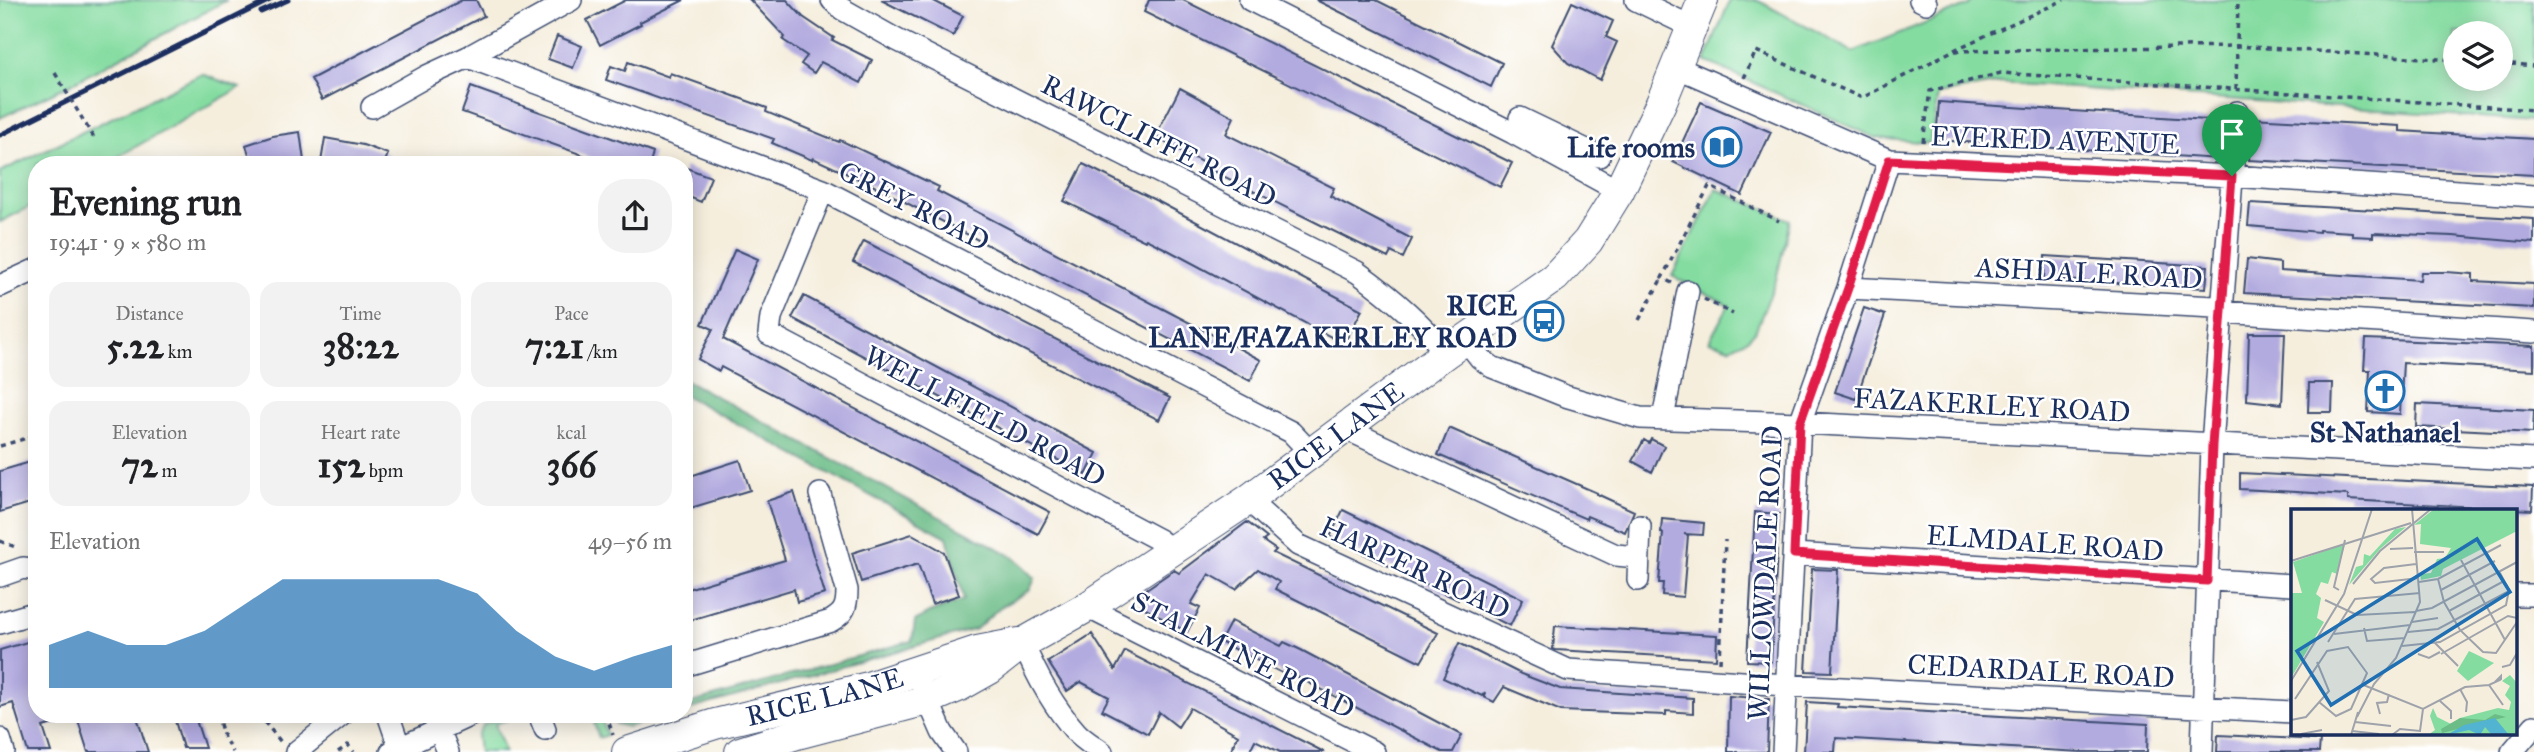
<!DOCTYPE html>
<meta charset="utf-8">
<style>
:root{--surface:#fff;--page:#f2f2f2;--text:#202124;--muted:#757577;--accent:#1f6fb2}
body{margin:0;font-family:"IM FELL Great Primer",serif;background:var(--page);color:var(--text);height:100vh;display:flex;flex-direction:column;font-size:26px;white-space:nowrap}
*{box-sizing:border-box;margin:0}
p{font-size:23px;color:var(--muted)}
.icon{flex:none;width:38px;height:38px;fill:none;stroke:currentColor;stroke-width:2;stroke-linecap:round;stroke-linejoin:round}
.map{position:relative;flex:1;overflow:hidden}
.drawer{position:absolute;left:28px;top:156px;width:665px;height:567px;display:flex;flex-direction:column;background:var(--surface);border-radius:28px;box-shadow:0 4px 18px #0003}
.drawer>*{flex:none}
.tools{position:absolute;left:2443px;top:21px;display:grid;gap:14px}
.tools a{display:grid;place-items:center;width:70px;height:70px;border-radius:50%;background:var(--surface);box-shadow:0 4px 18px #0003;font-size:35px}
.pin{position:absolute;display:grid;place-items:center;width:60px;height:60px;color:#fff;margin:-72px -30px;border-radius:50% 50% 50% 0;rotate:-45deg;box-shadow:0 0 7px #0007}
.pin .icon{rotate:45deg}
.round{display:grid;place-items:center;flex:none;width:74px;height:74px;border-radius:28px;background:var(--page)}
.overview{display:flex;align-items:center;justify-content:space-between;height:119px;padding:0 21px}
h1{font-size:38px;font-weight:700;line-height:52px}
.figures{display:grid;grid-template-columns:repeat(3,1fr);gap:10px;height:119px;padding:7px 21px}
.figures div{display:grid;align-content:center;border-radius:18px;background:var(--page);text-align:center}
.figures b{font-size:35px;font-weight:700}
.figures small{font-size:19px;font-weight:400}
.figures p{font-size:19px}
.chart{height:196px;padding:14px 21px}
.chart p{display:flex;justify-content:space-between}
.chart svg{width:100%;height:126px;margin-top:7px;fill:var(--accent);opacity:.7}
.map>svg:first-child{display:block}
</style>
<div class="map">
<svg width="2534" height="752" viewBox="0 0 2534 752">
<rect width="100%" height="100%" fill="#fff"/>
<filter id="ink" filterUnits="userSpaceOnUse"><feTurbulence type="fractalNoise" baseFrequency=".0143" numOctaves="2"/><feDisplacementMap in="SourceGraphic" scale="14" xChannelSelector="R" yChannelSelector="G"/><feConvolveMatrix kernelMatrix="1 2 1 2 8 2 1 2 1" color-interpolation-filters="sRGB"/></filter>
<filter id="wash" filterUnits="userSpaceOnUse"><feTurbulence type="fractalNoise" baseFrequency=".00686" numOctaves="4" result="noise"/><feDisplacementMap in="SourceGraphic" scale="28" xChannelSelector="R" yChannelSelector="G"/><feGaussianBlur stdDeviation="1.57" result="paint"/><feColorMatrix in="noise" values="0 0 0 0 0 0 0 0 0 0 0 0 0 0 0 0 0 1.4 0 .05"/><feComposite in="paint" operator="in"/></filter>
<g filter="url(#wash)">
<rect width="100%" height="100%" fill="#f5eedd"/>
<path fill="#84dca0" stroke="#50867f" stroke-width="2" fill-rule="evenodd" d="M0,0H227L69,85L0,118Z
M1730,0H1757L1853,52L1969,5L1972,0H2534V121L2001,83L1938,94L1930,143L1876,138L1705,61ZM2455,33H2501V79H2455Z
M202,74L240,88L105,164H37V203L0,222V172Z
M1716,189L1790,220L1776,280L1755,332L1746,340L1730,348L1709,341L1729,305L1672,276Z
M508,714L510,719L495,724L505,752H479L477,735L483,725Z
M591,714H600L607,735L599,738Z"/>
<path fill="#6bbc86" stroke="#437672" stroke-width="2" d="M684,379L1014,557L1035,578L1030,590L999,608L976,629L684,711V705L912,641L915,621L929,613L964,600L947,537L684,395Z
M611,714H622L635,719L652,714H674L628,727L616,724Z"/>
<g id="blocks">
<path fill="#b2abdf" d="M462,0H476L484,16L322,100L311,79Z
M626,0H684L640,22L641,24L600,45L587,20Z
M750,0H787L803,17L834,38L832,40L872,60L861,83L821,62L814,73L801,64L807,56L783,40L785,37Z
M881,0H932L963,16L953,36Z
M1149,0H1183L1512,163L1500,187L1144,12Z
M1316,0H1376L1502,63L1491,87Z
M1572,2L1613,21L1606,37L1617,42L1600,80L1568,63L1552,45Z
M557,36L582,46L573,68L548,59Z
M628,62L669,77L670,73L767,108L766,112L839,142L840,140L893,165L939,187L937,191L1261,360L1250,381L876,187L813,158L812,160L772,143L774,139L606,80L611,66L625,71Z
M471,87L653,153L650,164H608L462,112Z
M1180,88L1234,117L1226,134L1334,188L1330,196L1412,239L1403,258L1391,252L1388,258L1317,223L1209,169L1211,167L1155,137Z
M1701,102L1771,132L1742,195L1673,162Z
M1939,102L2221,121L2219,159L1936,140Z
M2251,118L2400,126V131L2534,139V175L2249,160Z
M300,132L304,161L284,164H252L246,145L273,136Z
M325,138L363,145L388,154L384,164L321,162Z
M1083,164L1161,203L1362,310L1344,344L1166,249L1146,239L1145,241L1064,201Z
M684,167L711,177L701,202L684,195Z
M2250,203L2534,219V243L2453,236L2373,233V237L2352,236V232L2319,230V232L2248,226Z
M864,241L1170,398L1159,420L853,262Z
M735,249L758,259L723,339L1050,512L1038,534L721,367L719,371L698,359L713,329L702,324Z
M2045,256L2208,266L2206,288L2044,279Z
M2247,259L2280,263V271L2420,280L2421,272H2446L2473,274V281L2534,284V308L2244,293Z
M804,296L1097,453L1086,475L792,318Z
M1864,308L1885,315L1856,399L1835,392Z
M2249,333H2285L2282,404L2247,400Z
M2366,339L2534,346V370L2403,363L2400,414L2368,412L2370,370H2364Z
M2309,383H2333L2332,412H2308Z
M2417,404L2534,410L2533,433L2416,427Z
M1449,428L1597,493V494L1634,511L1625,532L1587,516L1586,519L1438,455Z
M1651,439L1664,446L1652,472L1632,461L1644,440L1649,443Z
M37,460V501L0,512V471Z
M740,460L750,490L684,510V478Z
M2240,473L2533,487L2532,510L2348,500V495L2240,489Z
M794,492L825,594L797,602L794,589L684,622V590L785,560L767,501Z
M1343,510L1523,599L1510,626L1476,609L1482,596L1466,587L1458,600L1330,537Z
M1755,512L1779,514L1771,662L1747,661Z
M1662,519L1704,523L1703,535L1684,534L1688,535L1683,597L1662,595L1663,583H1659L1663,533H1661Z
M1247,522L1267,538L1263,541L1276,550L1273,553L1438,633L1421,662L1275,589L1279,582L1258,569L1236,589L1209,574L1191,604L1200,608L1187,632L1141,606L1145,590L1174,570L1179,573Z
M912,534L944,552L959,595L932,604L918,564L861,582L852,553Z
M1812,569L1838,570L1832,672L1806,671Z
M1231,621L1281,646L1284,642L1301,650L1462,735L1453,752H1442L1288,672L1286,675L1220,642Z
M1555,626L1717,635L1716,659L1556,650L1553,649Z
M1092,634L1115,670L1125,651L1324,752H1280L1255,740L1249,752H1230L1238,735L1190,708L1178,727L1159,712L1148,734L1102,710L1109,697L1081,682L1067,691L1048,662Z
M37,639V714H73V718L43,727L51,752H28L13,703L0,707V650Z
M1459,643L1521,674L1560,689L1693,698V713L1666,711V715L1561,711L1504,687L1494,702L1484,697L1485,692L1482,696L1443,678Z
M1729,696L1769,699L1767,752H1728Z
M1807,702L1838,704L1837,707L2148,724L2147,752H2081L1836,738L1835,752H1804Z
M76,714H136L148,752H88Z
M173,714H194L205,748H183Z
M2218,735L2320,740L2319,752H2217Z"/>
</g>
</g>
<g filter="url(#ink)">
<use href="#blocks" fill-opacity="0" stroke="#3c4c71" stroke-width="2"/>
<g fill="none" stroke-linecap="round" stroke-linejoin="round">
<g stroke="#3c4c71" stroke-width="24">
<path id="minor" d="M832,0L842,9L897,40L1357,272C1389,295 1421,322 1446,353
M1250,0L1513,133L1619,191
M1636,0L1692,27
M1920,0L1926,3
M468,57L823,190L1291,432L1311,453
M1676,67L1889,160L2232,176L2534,196
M372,107L427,76L468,57L571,0
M1520,118L1599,156
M823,190L771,317L769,334L1159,540L1172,551
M0,286L37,269
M1848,288L2215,307L2222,312L2534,332
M1466,340L1480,358L1492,367L1565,396L1640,418L1800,423L2534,460
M1663,418L1688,291
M1344,428L1616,555L1637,557
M1248,500L1298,545L1568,670L1786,685L2292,712
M1794,554L2292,585
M0,576L23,568L37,570
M1638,580L1640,526
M2515,595H2534
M1087,607L1374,752
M0,623L37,612
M1023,643C1036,675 1053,706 1076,732C1083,740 1094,746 1102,752
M684,666L831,621C845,613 847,606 847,590L820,494
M923,689L942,732L956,752
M388,714L399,746
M539,714L545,729
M439,729L448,752
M0,739L4,752
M296,752L343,714
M391,752L473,714
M1783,752L1800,423L1848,288L1889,160
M2202,752L2212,445L2237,112
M2512,752L2534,726"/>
</g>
<g stroke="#3c4c71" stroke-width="32">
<g id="highway">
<path id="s1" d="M627,752L715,724L868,687L977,651L1019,643"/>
<path id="s2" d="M740,752L797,734L927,700L958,687L990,669L1023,643L1087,607L1248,500L1446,353L1555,277L1588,241L1619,191L1661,103L1703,0"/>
</g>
</g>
<path stroke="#3c4c71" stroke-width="3.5" stroke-dasharray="5 5" stroke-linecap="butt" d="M1954,50L2064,0
M2501,63L2534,66
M1744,78L1756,51L1862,98L1952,51L2236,46L2455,60
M2236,89L2238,0
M1923,142L1930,91L2001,73L2534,110
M1672,283L1662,278L1709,186L1779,221
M1704,299L1733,314
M1639,320L1662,278
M0,446L34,436L37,438
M0,541L18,548
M1720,662L1725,540
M217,714L224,738L233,752
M258,714L281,742
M606,714L613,735
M338,752L348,745L354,752"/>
<use href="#minor" stroke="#fff" stroke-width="21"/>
<use href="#highway" stroke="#fff" stroke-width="30"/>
<path stroke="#1b2f5e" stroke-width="5" d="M261,12L288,0
M0,135L270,0"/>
<path stroke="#3c4c71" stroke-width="3.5" stroke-dasharray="5 5" stroke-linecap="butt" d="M55,73L95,140"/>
</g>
</g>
<g fill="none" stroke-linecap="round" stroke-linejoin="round" filter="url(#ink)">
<g stroke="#fff" stroke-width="14">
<path id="route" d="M1889,160L2232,176L2212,445L2207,581L1794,554L1800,423L1848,288Z"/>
</g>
<use href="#route" stroke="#e11d48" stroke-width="9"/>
</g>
<defs>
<g id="library-ring" transform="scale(2.0125)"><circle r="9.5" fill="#fff" stroke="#1f6fb2" stroke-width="1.5"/><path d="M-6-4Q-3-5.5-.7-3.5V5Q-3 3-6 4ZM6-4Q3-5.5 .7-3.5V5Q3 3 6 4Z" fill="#1f6fb2"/></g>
<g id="bus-ring" transform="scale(2.0125)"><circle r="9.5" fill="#fff" stroke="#1f6fb2" stroke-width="1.5"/><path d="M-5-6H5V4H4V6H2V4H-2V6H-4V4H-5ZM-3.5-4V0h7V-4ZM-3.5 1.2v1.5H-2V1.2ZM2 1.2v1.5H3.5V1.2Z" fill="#1f6fb2"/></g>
<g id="church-ring" transform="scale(2.0125)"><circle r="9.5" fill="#fff" stroke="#1f6fb2" stroke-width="1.5"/><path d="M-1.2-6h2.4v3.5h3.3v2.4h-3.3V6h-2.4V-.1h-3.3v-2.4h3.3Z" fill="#1f6fb2"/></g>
</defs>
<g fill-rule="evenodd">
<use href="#library-ring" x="1722" y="147"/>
<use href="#bus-ring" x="1544" y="321"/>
<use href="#church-ring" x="2385" y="391"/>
</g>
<g text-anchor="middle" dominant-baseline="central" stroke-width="5" stroke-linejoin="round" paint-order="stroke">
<g font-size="28" fill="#1b2f5e" stroke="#fff">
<text transform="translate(2055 140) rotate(2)">EVERED AVENUE</text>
<text transform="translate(1159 141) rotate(27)">RAWCLIFFE ROAD</text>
<text transform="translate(914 206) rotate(27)">GREY ROAD</text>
<text transform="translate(2089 273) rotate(3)">ASHDALE ROAD</text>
<text transform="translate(1992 405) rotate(3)">FAZAKERLEY ROAD</text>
<text transform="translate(985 416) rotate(28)">WELLFIELD ROAD</text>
<text stroke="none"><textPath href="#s2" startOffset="682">RICE LANE</textPath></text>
<text transform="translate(2045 543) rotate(4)">ELMDALE ROAD</text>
<text transform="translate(1415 568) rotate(25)">HARPER ROAD</text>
<text transform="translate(1765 573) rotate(-87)">WILLOWDALE ROAD</text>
<text transform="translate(1243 655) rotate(27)">STALMINE ROAD</text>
<text transform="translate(2041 671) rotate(3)">CEDARDALE ROAD</text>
<text stroke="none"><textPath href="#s1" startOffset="205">RICE LANE</textPath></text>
</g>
<g font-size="28" font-weight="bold" fill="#1b2f5e" stroke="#fff" text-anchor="end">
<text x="1695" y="147">Life rooms</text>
<text x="1517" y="305">RICE<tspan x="1517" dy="32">LANE/FAZAKERLEY ROAD</tspan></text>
<text x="2385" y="432" text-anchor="middle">St Nathanael</text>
</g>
</g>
<g transform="translate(2291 509)">
<rect width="226" height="226" fill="#f5eedd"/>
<path d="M143,0H226V22L152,60L150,67L130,71L129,65L140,64L146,50L154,49L160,39L129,35L130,15L123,16ZM115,18L89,40L58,76L65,58L72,56L73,45L79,47L104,20ZM54,35L46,65L41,63L37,75L30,73L25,85L30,89L26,109L33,113L0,169V84H11L2,53ZM178,142L203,154L177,172L166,162ZM219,166L226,174V226H137L144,221L139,207L142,199L146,208L162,216L169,209L207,199L218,201L220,193L214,186L219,177L211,172Z" fill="#84dca0"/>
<path d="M204,205L215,208L151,224L150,220L169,209L194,211Z" fill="#6bbc86"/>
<path d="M204,209L218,226H201L194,218L189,226L178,221L156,226L173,216Z" fill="#52b4d0"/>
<path fill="none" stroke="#9ea2aa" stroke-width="2" d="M99,40L122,39M123,43H153M170,51L214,131M0,52L120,14M125,55L93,59L80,70L84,74L128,69M147,70L153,93L169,121L192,143L205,144L226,113M128,73L147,70L210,36M62,75L89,42L140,0M48,81L43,78L54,31M150,81L204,52M34,91L66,106L124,103M125,102L141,99L226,53M158,102L213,72M121,113L147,109M73,119L76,132L114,129M117,123L147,120L218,82M43,125L119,116M37,133L64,90L129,84M144,134L167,157M111,137L149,133L215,96L218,81L208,62M127,145L138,149L149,143M150,145L217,107L226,109M211,158L219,156L226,144M0,172L53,85L81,0M70,175L132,200L174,178L198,176L209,171L210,170V167L204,173M198,176L212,196M169,180L176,193L175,203M4,190L36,142L57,138L76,164L60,200L45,207L28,193M149,192L160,202V210M89,205L86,194L96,193L98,185M66,208L83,175L105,149L129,93L121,0M0,211L15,208L38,182L26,153M64,213L100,217M61,222L88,225M10,225L31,221M60,226L67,203M101,226L109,220L129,222L132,200"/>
<path fill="#1f6fb2" fill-opacity="0.15" stroke="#1f6fb2" stroke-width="3.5" d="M186,30L219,83L40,196L6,142Z"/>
<rect width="226" height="226" fill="none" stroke="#1b2f5e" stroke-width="3.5"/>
</g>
</svg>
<div class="tools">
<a><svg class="icon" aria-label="layers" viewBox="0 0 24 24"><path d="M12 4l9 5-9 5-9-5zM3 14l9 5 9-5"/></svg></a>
</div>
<div class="pin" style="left:2232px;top:176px;background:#1e9e55"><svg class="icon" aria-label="arrive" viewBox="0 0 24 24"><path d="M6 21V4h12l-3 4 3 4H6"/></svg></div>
<section class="drawer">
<div class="overview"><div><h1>Evening run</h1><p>19:41 · 9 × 580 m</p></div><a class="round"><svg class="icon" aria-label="share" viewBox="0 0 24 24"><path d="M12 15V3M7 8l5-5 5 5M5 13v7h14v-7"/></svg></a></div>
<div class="figures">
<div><p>Distance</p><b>5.22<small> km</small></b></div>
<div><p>Time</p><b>38:22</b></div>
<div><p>Pace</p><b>7:21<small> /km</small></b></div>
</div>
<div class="figures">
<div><p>Elevation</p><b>72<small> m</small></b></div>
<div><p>Heart rate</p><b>152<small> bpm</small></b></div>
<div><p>kcal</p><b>366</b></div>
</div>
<div class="chart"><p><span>Elevation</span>49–56 m</p>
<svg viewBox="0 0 160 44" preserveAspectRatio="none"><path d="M0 44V29L10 24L20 29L30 29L40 24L50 15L60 6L70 6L80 6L90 6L100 6L110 11L120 24L130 33L140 38L150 33L160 29V44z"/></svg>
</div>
</section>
</div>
